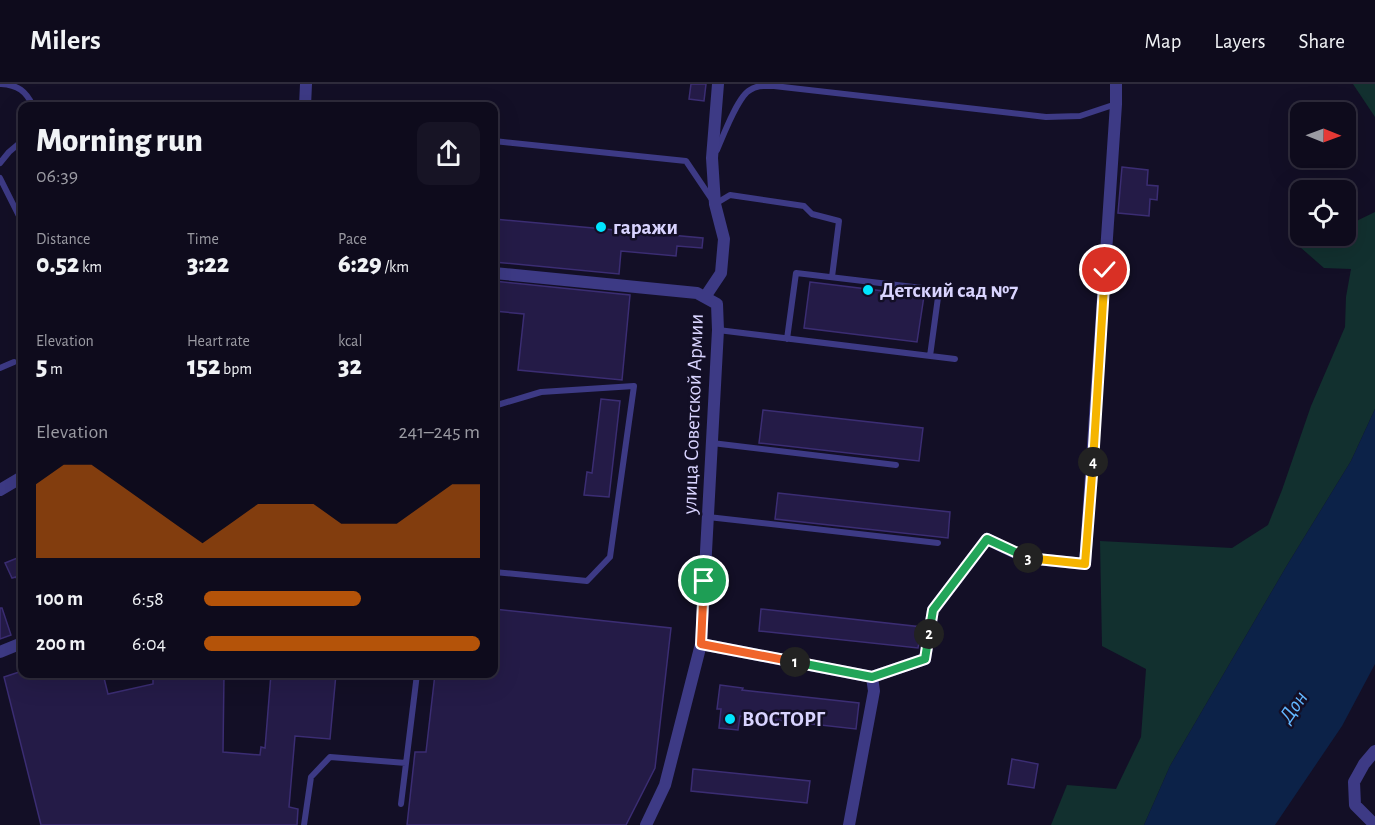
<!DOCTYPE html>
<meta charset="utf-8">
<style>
:root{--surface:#0e0b1c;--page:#171425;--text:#f1f3f6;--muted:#9b9ba3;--line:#2e2b3b;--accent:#b45309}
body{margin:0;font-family:"Alegreya Sans",sans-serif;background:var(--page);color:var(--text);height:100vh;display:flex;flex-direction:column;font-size:22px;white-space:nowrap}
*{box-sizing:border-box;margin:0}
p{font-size:20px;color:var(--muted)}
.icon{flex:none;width:33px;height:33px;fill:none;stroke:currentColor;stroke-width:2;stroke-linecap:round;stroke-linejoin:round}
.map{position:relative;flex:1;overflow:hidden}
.panel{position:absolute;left:18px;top:18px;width:480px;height:576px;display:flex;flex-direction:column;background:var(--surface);border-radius:12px;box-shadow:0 6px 24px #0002,0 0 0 2px var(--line)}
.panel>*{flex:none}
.needle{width:39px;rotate:91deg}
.fabs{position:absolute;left:1290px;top:18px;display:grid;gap:12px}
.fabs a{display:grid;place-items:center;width:66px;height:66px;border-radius:12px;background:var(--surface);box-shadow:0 6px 24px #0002,0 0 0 2px var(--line);font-size:30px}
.pin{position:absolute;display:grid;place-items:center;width:51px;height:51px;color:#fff;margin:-26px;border:3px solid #fff;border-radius:50%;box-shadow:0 2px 6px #0007}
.km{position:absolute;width:30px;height:30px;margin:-15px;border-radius:50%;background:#222;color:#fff;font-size:16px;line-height:30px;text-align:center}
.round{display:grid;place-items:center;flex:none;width:63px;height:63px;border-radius:12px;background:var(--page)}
.summary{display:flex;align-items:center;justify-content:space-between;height:102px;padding:0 18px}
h1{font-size:33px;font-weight:800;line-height:45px}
.figures{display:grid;grid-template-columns:repeat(3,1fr);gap:9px;height:102px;padding:6px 18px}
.figures div{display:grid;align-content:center}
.figures b{font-size:26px;font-weight:800}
.figures small{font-size:16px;font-weight:400}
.figures p{font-size:16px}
.chart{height:168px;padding:12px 18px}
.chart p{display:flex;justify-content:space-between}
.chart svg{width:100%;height:108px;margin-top:6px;fill:var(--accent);opacity:.7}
ul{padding:0 18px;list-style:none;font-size:20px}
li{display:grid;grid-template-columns:96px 72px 1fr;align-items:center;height:45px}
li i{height:15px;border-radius:8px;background:var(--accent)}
header{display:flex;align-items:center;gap:36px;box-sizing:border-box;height:84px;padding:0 30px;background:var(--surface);border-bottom:2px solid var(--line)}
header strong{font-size:28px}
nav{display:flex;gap:33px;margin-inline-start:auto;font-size:21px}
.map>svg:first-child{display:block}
</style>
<header>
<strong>Milers</strong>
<nav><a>Map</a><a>Layers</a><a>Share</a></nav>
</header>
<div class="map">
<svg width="1375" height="741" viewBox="0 0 1375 741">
<rect width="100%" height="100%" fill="#130f26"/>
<path fill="#12302f" d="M1353,0H1375V33Z
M1375,128V325L1351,377L1286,483L1170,682L1144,741H1051L1067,701L1116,705L1141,653L1146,585L1102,562L1100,457L1232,464L1268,441L1282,406L1311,322L1345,243L1346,213L1351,185L1324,184L1300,163L1325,152H1346V142Z"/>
<path fill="#0c2248" d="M1375,325V580L1342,642L1275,741H1144L1170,682L1286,483L1351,377Z"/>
<path fill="#241b47" stroke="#3b2d73" stroke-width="1.5" d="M691,0H706L704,17L689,15Z
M1122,83L1148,86L1147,101L1158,102L1157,116L1150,115L1149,132L1118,129Z
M494,135L703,154L702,164L677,162L676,172L621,167L619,190L494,178Z
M494,197L630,211L622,296L518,286L524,230L494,227Z
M810,198L924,212L917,258L804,244Z
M601,315L620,317L609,413L584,411L587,388L592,389Z
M763,326L923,344L919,377L759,359Z
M778,409L950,428L948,454L775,435Z
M22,472V509L16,493L12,494L5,479Z
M0,524H2L11,551L0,555Z
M494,525L671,544L655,684L626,741H407L415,668H426L435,590H494Z
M761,525L922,543L918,564L759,547Z
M22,587V590H103L108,610L153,600V590H224L223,668L260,671L261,663L265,664L271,590H336L330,655L295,652L289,723L298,725L297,741H41L4,593Z
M720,601L743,604L742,606L859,619L856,645L740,632L738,646L719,644L721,625H717Z
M1012,675L1038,680L1034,704L1008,700Z
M693,685L810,697L807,719L691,707Z"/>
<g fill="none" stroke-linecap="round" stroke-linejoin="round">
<path stroke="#3d3a85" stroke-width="6" d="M1,0C18,1 26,7 33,22
M494,57L686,77L715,120L730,111L804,122L812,130L839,137L832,193
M717,66C723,52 738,12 750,6C757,1 765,2 774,2L1046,33L1080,32L1116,20
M0,79L9,68L22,57
M0,94L22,138
M718,246L955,275
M787,255L796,189L939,206L930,272
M0,284L14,278
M494,322L541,308L634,302L610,473L587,497L494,488
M712,359L896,381
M708,433L938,459
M401,720L417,590
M304,741L311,693L330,673L406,679"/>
<path stroke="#3d3a85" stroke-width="12" d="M305,22L306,0
M494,189L697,209L717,220L718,246L701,560L665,701L646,741
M705,213L721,189L724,155L715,120L712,74L718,0
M0,406L22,393
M701,560L872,593L874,607L849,741
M0,568L22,559
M872,593L925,575L933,526L987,455L1026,474L1085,480L1116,20V0
M1371,737L1355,721L1354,698L1364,680L1375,667"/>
</g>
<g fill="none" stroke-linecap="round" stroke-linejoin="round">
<g stroke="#fff" stroke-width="12">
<path id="split-1" d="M704,497L701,560L795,578"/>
</g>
<g stroke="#fff" stroke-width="12">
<path id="split-2" d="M795,578L872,593L925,575L929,550"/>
</g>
<g stroke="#fff" stroke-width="12">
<path id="split-3" d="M929,550L933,526L987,455L1028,474"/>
</g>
<g stroke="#fff" stroke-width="12">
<path id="split-4" d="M1028,474L1085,480L1093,378"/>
</g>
<g stroke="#fff" stroke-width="12">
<path id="split-5" d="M1093,378L1105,186"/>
</g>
<use href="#split-1" stroke="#f0652b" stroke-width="8"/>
<use href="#split-2" stroke="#22a559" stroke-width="8"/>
<use href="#split-3" stroke="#22a559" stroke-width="8"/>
<use href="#split-4" stroke="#f5b400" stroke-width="8"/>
<use href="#split-5" stroke="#f5b400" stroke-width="8"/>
</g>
<g fill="#00e5ff" stroke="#130f26" stroke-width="2">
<circle cx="601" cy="143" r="6"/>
<circle cx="868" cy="206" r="6"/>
<circle cx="730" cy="635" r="6"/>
</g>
<g text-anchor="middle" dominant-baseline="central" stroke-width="5" stroke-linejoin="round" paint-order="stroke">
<g font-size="21" font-weight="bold" fill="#d9d4ff" stroke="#130f26" text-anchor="start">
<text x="613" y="143">гаражи</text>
<text x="880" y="206">Детский сад №7</text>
<text x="742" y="635">ВОСТОРГ</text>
</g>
<g font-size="21" fill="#d9d4ff" stroke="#130f26">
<text transform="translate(693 330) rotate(-88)">улица Советской Армии</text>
</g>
<g font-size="22" font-style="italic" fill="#62b6ff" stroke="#130f26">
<text transform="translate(1293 623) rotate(-55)">Дон</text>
</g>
</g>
</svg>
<div class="fabs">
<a><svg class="needle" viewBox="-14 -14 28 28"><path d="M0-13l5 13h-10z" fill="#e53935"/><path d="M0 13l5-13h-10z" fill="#9b9ba3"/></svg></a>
<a><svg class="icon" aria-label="locate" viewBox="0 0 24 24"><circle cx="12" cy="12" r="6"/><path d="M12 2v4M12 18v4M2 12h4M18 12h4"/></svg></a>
</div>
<div class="pin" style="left:704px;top:497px;background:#1e9e55"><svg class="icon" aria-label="arrive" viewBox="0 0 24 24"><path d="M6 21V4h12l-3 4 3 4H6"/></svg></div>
<div class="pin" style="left:1105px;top:186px;background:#d93025"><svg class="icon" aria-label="check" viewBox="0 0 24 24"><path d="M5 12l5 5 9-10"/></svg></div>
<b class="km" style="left:795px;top:578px">1</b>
<b class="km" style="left:929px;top:550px">2</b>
<b class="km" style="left:1028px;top:474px">3</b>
<b class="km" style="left:1093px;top:378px">4</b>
<section class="panel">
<div class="summary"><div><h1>Morning run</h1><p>06:39</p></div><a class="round"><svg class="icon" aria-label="share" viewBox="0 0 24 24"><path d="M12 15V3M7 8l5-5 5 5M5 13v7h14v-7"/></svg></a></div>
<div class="figures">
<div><p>Distance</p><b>0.52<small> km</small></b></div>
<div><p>Time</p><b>3:22</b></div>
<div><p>Pace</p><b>6:29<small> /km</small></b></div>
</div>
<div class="figures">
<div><p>Elevation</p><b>5<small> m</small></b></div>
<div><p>Heart rate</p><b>152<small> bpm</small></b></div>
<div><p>kcal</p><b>32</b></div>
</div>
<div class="chart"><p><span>Elevation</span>241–245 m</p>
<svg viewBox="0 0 160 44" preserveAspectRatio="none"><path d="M0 44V14L10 6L20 6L30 14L40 22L50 30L60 38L70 30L80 22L90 22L100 22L110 30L120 30L130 30L140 22L150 14L160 14V44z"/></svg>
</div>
<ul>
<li><b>100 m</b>6:58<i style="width:57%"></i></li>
<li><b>200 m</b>6:04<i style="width:100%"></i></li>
</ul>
</section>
</div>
